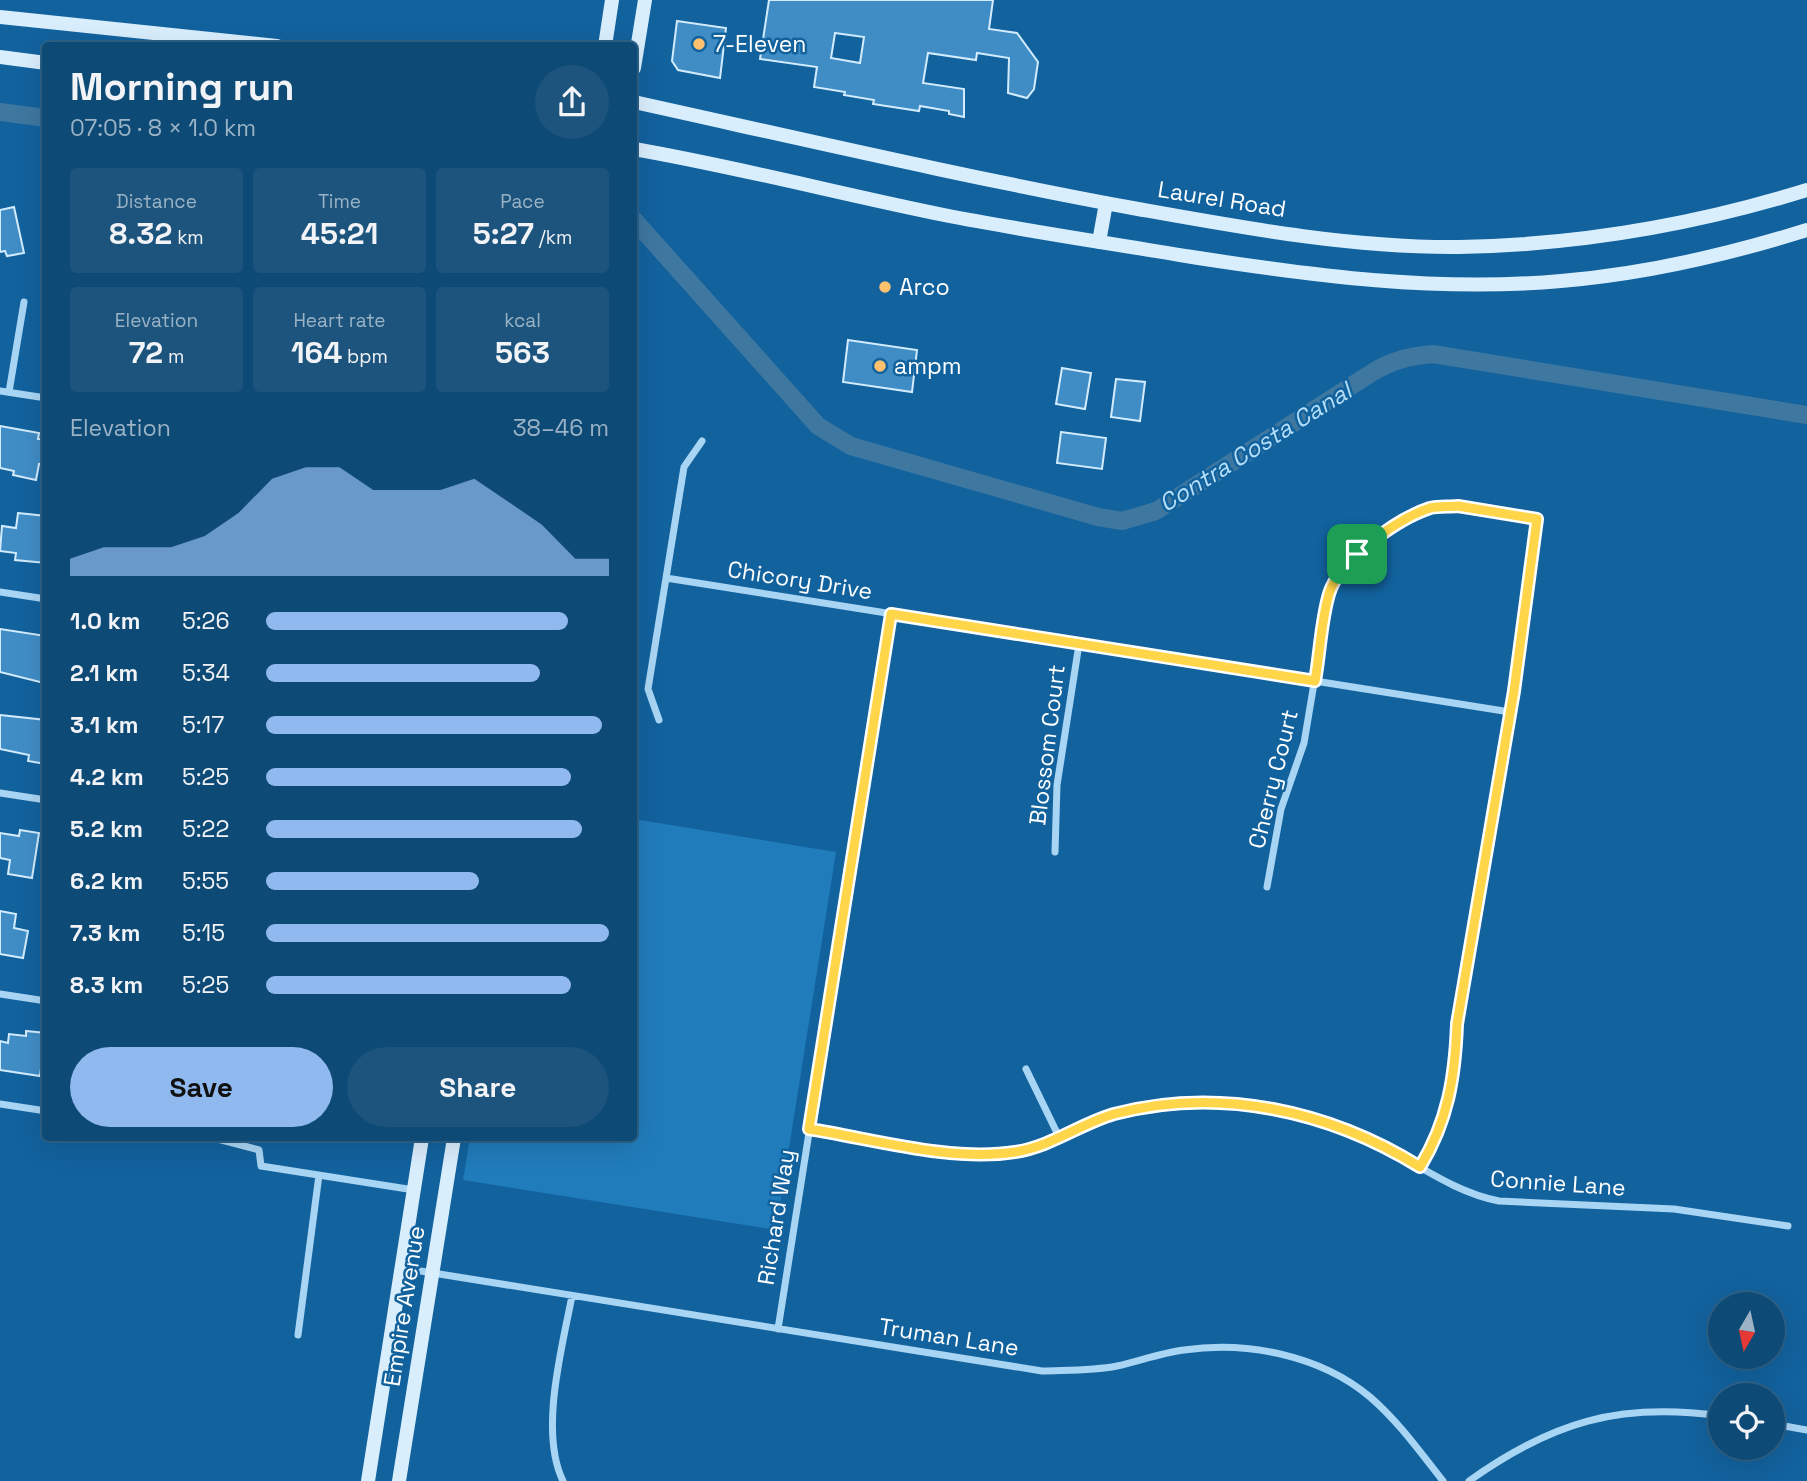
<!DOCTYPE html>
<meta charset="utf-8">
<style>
:root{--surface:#0e4a76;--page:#1c547e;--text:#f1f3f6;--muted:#9bb3c5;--line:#2e6288;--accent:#90b9f0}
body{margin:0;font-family:"Space Grotesk",sans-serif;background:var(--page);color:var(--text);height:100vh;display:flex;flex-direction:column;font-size:26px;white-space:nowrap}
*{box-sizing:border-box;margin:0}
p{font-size:23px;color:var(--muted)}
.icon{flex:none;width:38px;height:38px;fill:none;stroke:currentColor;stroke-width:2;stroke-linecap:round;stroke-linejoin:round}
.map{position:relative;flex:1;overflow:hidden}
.sheet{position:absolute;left:42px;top:42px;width:595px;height:1099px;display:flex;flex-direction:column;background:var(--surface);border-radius:7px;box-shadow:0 7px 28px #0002,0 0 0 2px var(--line)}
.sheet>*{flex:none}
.needle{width:46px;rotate:189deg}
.controls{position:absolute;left:1708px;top:1292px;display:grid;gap:14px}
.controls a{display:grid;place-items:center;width:77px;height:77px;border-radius:50%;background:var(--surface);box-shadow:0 7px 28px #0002,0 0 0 2px var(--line);font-size:35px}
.pin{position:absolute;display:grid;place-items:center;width:60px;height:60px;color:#fff;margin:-30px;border-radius:14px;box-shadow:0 4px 10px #0006}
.round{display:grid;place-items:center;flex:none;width:74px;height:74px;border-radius:37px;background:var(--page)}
.summary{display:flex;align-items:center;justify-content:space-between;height:119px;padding:0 28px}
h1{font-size:38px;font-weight:800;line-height:52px}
.stats{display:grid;grid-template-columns:repeat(3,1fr);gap:10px;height:119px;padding:7px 28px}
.stats div{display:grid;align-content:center;border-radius:7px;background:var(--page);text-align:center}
.stats b{font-size:30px;font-weight:800}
.stats small{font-size:19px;font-weight:400}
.stats p{font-size:19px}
.chart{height:196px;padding:14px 28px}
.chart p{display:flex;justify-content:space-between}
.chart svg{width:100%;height:126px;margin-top:7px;fill:var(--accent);opacity:.7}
.primary-button{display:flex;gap:14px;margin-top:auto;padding:14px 28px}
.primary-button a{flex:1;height:80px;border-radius:42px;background:var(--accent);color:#111;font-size:28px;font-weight:800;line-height:80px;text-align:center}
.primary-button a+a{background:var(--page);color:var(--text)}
ul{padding:0 28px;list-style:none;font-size:23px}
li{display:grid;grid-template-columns:112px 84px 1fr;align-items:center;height:52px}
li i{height:18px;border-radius:9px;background:var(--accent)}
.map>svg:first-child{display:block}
</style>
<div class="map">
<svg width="1807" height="1481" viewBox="0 0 1807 1481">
<rect width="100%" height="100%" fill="#12629e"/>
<path fill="#217cbb" d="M634,819L836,852L776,1230L463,1180L470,1138H634Z"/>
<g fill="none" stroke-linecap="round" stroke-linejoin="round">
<path stroke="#3e77a0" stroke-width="18" d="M0,112L46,118
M634,220L818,426L851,446L1098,517L1122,521L1156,511L1373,372C1393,360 1410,356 1433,354L1807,415"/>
</g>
<path fill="#408dc6" stroke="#d2ecfe" stroke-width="2" fill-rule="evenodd" d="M769,0H993L989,29L1017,33L1038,62L1034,89L1027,98L1008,93L1009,58L977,53L976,60L928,53L923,83L964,89V117L949,114V111L920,106L919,111L873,104L874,100L844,95L845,92L814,87L817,67L760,59ZM835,33L864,37L860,63L831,58Z
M677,21L726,28L720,78L678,70L672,61Z
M14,207L24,253L7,256L5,251L0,252V210Z
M848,340L917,350L912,392L843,382Z
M1062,368L1091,373L1085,409L1056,404Z
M1116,379L1145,382L1140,421L1111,417Z
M0,426L39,433L38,439L46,440V465L39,464L36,480L13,475L14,471L0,468Z
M1061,432L1106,438L1102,469L1057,463Z
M18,513L46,516V563L15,560L16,553L0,551L2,526L16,528Z
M0,629L46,636L44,683L0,672Z
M0,715L46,720V764L28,761L29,755L0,749Z
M20,830L39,833L32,878L8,874L10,860L0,858V833L19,836Z
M0,911L16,914L14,928L28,931L23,958L0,954Z
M26,1031L46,1033L40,1076L0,1070V1041L8,1043L9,1034L26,1036Z"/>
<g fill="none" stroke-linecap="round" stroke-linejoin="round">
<path stroke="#a9d5f4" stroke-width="7" d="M0,391L46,398
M9,392L24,302
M666,578L1510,712
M0,592L46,599
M659,720L648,689L684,467L702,441
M0,793L46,800
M1055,852L1057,785L1079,644
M1267,887L1281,809L1304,743L1329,594C1348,553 1409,505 1457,506C1483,507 1511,515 1537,519L1514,691L1457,1024C1455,1079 1449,1119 1420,1167
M0,994L46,1001
M1026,1069L1059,1137
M0,1104L46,1111
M809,1130C875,1139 947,1161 1014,1152C1040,1149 1064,1134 1088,1124C1127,1107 1175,1099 1217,1102C1268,1105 1325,1116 1371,1140C1414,1161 1452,1192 1499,1201L1674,1209L1788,1226
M214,1138L259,1150L261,1166L414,1190
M402,1268L1042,1371C1067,1370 1092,1371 1117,1366C1139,1361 1161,1353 1184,1350C1247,1341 1320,1355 1370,1397C1398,1421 1420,1452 1443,1481
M778,1329L891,614
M298,1335L319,1175
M1773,1424L1807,1430
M563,1481C539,1432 562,1348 572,1296
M1469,1481C1552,1422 1619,1402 1720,1416"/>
<path stroke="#d9eefd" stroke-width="14" d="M0,17L277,46
M605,46L612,0
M0,57L46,63
M634,68L645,0
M634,102C802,139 969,178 1138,209C1244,228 1352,248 1459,247C1578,245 1694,225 1807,190
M634,149C738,167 840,194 944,215C1026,231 1109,243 1192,257C1315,276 1436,292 1561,281C1645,274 1727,255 1807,230
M1099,242L1106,203
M368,1481L422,1138
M399,1481L454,1138"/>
</g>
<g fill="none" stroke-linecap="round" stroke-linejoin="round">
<g stroke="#fff" stroke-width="14">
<path id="route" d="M1458,506L1537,519L1514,691L1457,1024C1455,1077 1448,1121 1420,1167C1330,1111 1219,1086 1114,1114C1080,1124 1050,1147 1015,1152C951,1162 873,1139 809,1129L891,614L1315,681C1320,653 1321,621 1329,594C1339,560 1397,519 1430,508C1439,506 1449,507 1458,506Z"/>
</g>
<use href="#route" stroke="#ffd54a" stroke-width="9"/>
</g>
<g fill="#ffc16d" stroke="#12629e" stroke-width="2.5">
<circle cx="699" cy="44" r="7"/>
<circle cx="885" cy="287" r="7"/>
<circle cx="880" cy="366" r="7"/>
</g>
<g text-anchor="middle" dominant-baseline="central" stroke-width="5" stroke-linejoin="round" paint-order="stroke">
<g font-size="23" fill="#fff" stroke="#12629e" text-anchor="start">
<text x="713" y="44">7-Eleven</text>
<text x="899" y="287">Arco</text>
<text x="894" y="366">ampm</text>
</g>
<g font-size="23" fill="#fff" stroke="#12629e">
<text transform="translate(1222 199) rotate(9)">Laurel Road</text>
<text transform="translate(800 580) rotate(9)">Chicory Drive</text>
<text transform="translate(1047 745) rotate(-83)">Blossom Court</text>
<text transform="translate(1273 779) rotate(-76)">Cherry Court</text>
<text transform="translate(1558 1183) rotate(4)">Connie Lane</text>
<text transform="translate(776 1217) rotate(-81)">Richard Way</text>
<text transform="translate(404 1306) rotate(-81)">Empire Avenue</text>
<text transform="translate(949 1337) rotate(9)">Truman Lane</text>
</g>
<g font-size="24" font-style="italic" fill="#b6dffa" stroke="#12629e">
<text transform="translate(1255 447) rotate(-32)">Contra Costa Canal</text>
</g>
</g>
</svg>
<div class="controls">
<a><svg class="needle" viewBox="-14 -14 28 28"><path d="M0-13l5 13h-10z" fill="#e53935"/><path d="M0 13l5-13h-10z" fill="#9bb3c5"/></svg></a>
<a><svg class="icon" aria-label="locate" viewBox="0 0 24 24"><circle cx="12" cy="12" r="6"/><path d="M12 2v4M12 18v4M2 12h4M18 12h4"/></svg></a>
</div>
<div class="pin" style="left:1357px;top:554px;background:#1e9e55"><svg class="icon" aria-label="arrive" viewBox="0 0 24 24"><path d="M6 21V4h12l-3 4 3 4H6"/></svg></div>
<section class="sheet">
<div class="summary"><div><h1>Morning run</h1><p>07:05 · 8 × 1.0 km</p></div><a class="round"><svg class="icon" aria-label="share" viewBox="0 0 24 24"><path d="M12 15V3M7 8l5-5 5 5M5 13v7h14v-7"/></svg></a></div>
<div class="stats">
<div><p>Distance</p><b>8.32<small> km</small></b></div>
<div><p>Time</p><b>45:21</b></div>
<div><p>Pace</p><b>5:27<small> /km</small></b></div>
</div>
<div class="stats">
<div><p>Elevation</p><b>72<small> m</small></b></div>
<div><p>Heart rate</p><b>164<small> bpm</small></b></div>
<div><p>kcal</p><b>563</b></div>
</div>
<div class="chart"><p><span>Elevation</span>38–46 m</p>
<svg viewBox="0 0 160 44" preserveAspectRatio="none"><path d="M0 44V38L10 34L20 34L30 34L40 30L50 22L60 10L70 6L80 6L90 14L100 14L110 14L120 10L130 18L140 26L150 38L160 38V44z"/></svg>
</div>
<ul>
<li><b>1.0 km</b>5:26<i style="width:88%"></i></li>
<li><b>2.1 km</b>5:34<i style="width:80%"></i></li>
<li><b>3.1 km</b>5:17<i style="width:98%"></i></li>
<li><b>4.2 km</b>5:25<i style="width:89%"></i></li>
<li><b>5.2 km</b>5:22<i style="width:92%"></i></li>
<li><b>6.2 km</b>5:55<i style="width:62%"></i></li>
<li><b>7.3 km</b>5:15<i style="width:100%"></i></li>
<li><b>8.3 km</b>5:25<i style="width:89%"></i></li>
</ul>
<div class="primary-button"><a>Save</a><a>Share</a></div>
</section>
</div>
